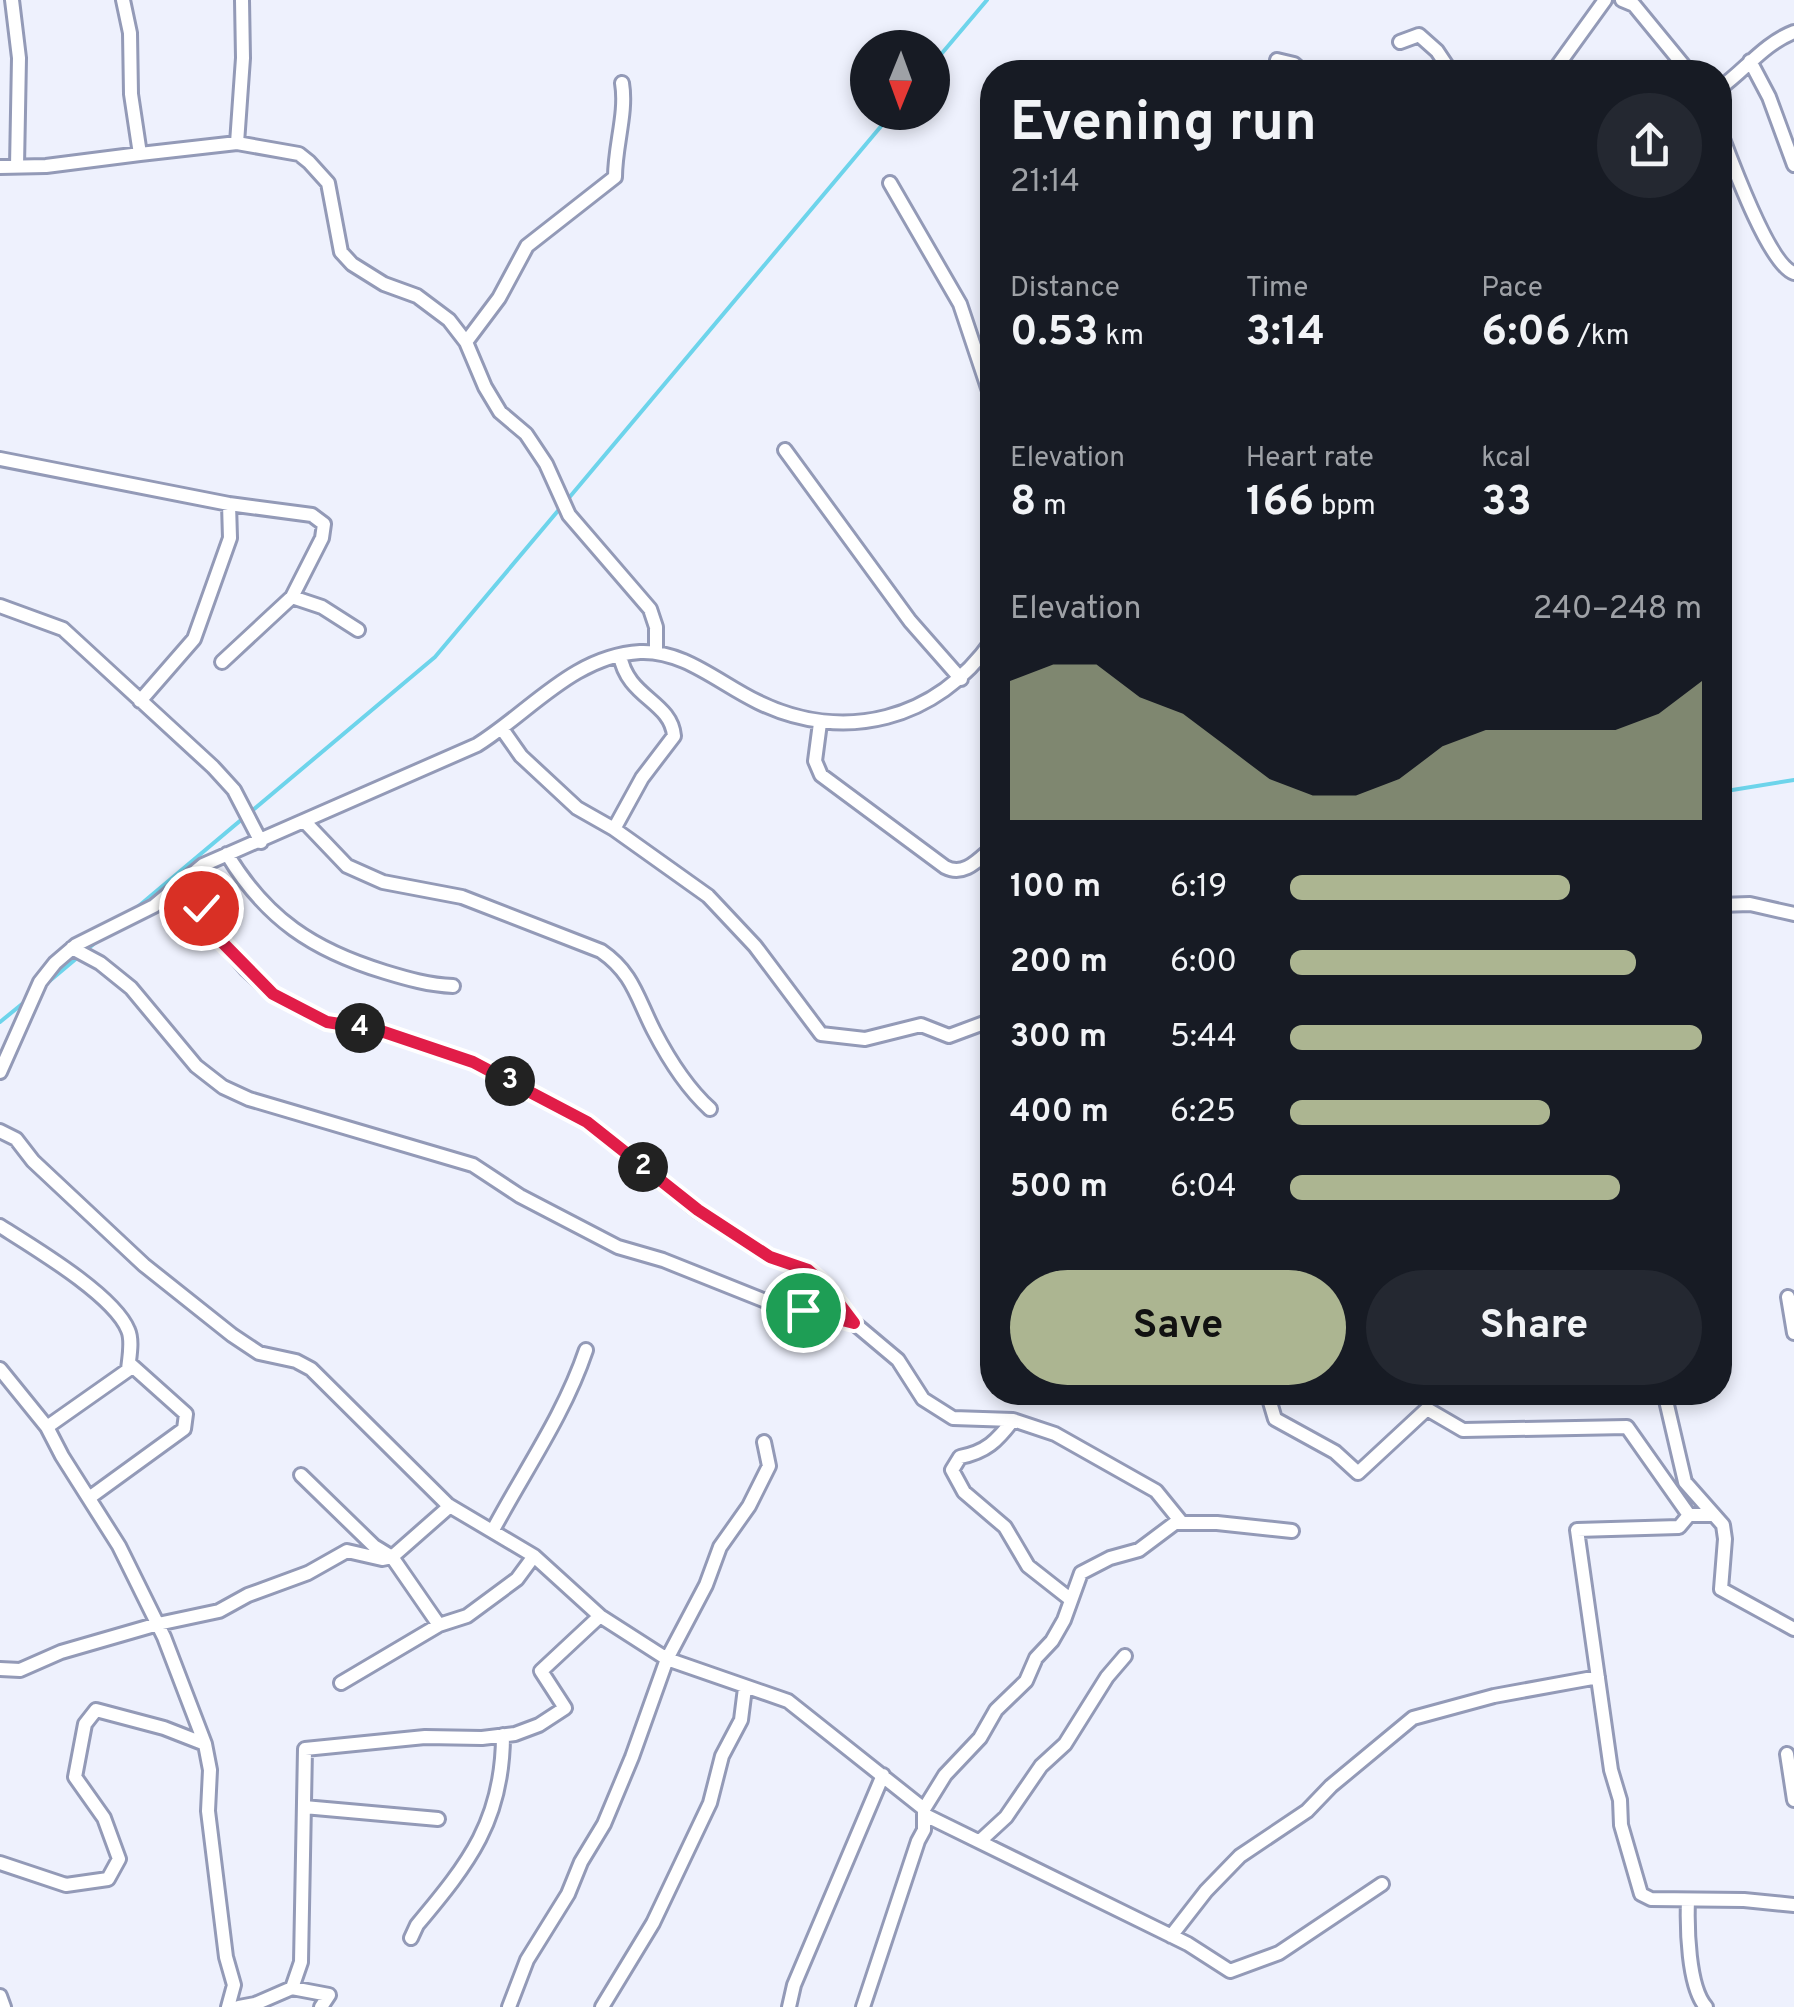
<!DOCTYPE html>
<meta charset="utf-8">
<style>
:root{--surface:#171b24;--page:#242831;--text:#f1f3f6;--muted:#9ea1a6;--accent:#acb591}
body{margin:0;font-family:Overpass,sans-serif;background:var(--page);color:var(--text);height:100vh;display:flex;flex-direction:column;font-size:38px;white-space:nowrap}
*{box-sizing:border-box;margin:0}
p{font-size:32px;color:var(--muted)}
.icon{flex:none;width:55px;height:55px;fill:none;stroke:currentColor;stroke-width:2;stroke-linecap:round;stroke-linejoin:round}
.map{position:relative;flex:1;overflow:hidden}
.side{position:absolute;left:980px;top:60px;width:752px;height:1345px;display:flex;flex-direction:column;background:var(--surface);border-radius:40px;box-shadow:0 5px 15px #0003}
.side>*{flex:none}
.needle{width:65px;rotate:181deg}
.controls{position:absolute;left:850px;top:30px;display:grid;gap:20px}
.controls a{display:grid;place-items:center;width:100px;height:100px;border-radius:50%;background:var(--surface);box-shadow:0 5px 15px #0003;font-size:50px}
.pin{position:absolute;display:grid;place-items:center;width:85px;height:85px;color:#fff;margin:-42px;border:5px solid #fff;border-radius:50%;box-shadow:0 2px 10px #0007}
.km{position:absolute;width:50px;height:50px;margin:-25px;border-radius:50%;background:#222;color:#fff;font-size:28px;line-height:50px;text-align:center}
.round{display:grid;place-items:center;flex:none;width:105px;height:105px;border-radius:52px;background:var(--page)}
.overview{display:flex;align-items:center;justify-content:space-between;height:170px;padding:0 30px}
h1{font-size:55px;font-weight:700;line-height:75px}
.stats{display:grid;grid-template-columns:repeat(3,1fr);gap:15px;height:170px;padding:10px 30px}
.stats div{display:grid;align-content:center}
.stats b{font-size:42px;font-weight:700}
.stats small{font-size:28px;font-weight:400}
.stats p{font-size:28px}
.chart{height:280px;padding:20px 30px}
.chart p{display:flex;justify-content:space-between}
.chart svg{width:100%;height:180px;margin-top:10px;fill:var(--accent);opacity:.7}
.cta{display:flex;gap:20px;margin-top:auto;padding:20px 30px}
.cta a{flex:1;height:115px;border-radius:60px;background:var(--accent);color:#111;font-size:40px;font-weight:700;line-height:115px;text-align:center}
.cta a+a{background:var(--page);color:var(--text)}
ul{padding:0 30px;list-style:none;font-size:32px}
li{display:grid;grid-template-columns:160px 120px 1fr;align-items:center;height:75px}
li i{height:25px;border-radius:12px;background:var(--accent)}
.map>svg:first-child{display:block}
</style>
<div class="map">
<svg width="1794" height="2007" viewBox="0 0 1794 2007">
<rect width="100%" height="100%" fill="#eef1fd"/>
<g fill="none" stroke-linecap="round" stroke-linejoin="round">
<path stroke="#6dd4eb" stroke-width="4" d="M932,65L987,0
M568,499L893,112
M1720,792L1794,780
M134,910L435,657L562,506
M46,984L96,942
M0,1022L27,1000"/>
<g stroke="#939ab7" stroke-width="18">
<path id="minor" d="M12,0L19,58L17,166
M123,0L130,33L131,94L140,154L237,143L299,154L309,162L328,183L341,252L352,264L384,284L417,296L449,320L466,342L485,387L500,412L526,434L546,464L569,515L650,609L656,627V653
M1622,0L1634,5L1689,72
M1400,42L1419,35L1437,51L1451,72
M1277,60L1294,64L1303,72
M1750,61L1769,97L1794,165
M1072,69L1075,72
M1553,72L1605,0
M1720,88C1745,70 1765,43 1794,32
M1720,131C1731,160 1769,265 1794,273
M237,143L243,58L242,0
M0,167L46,166L140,154
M890,183L960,304L992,400
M466,342L499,298L527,246L615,177C615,145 627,113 622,83
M785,450L910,621L961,679
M0,459L229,504L312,515L324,524L322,538L292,597
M0,606L63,629L213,767L234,790L261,842
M222,662L292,597L322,607L358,630
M140,701L194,639L230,538L229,504
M820,723L815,761L821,775L945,867C964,877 978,860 992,848
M502,729L521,756L577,808L614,829L708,896L755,946L821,1034L865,1039L921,1025L949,1036L992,1020
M305,822L347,866L383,882L462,897L601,951C633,973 637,998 654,1031C668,1058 688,1089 710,1109
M614,829L642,778L674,736C671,701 627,698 620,655
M227,854C266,919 313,950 385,972C408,979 429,985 453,986
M178,887L201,908L220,939L247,970L273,994L327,1022L378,1030L473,1062L587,1122L698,1211L771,1257L807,1270L826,1286L854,1323L898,1360L923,1399L953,1418L1013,1420L1055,1434L1156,1491L1182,1523
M1720,905L1750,904L1794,914
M72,948L100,963L131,988L196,1066L223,1087L249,1099L473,1165L520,1196L618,1247L663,1260L763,1300L854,1323
M0,1072L40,982L55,963L76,945L154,906L203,865L477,745C530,712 573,656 640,652C684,650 720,684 758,702C844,744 937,720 992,641
M0,1131L16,1139L33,1161L144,1265L232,1335L259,1353L296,1361L311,1369L448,1505L534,1556L600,1616L667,1659L788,1701L924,1809V1830L918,1841L863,2007
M0,1226C33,1247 114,1295 128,1330C133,1341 129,1358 128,1370L47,1427
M1788,1297L1794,1333
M0,1369L47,1427L62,1456L119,1546L164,1637L205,1744L210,1770L208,1811L226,1957L234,1985L228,2007
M1267,1392L1275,1419L1335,1452L1358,1473L1427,1409L1463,1430L1627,1427L1689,1515H1713
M1664,1392L1685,1482L1723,1525L1725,1539L1721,1589L1794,1629
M1013,1420C997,1441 986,1452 960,1457L952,1470L964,1492L1005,1527L1028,1566L1070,1599
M301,1475L374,1546L392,1557L439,1625
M89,1498L184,1429L186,1414L129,1363
M1689,1515L1679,1527L1577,1530L1611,1770L1620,1800L1621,1825L1641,1894L1651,1899L1744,1900L1794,1905
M493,1530C525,1470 564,1415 586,1350
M0,1669L20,1670L61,1652L158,1624L219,1611L248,1595L308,1573L347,1551L382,1559L392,1557L450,1506
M341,1683L439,1625L467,1616L517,1579L534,1556
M1787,1754L1794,1800
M304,1807L438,1819
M924,1809L945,1775L980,1738L996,1710L1026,1681L1036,1658L1052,1641L1064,1620L1081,1573L1110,1558L1139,1550L1175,1523H1217L1292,1531
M925,1815L1188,1944L1230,1971L1279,1953L1382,1884
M980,1841L1006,1817L1041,1766L1065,1744L1107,1677L1125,1656
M0,1863L66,1885L108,1879L119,1859L104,1818L75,1777L85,1724L96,1710L164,1728L205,1744
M1688,1900C1687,1927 1688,1987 1706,2007
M1171,1936L1206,1891L1240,1856L1307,1811L1331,1786L1413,1718L1494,1696L1598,1677
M411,1938L417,1925C469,1863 503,1820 503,1735
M292,1988L329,1995L321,2007
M0,1996L4,2007
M239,2007L255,2004L292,1988L301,1962L305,1749L425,1737L482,1738L515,1734L539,1725L565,1708L541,1671L600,1616
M509,2007L527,1960L568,1894L581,1862L604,1824L632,1757L667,1659L706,1585L720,1547L749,1506L769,1466L764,1442
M602,2007L653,1923L710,1803L722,1756L741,1720L745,1688
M789,2007L794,1985L883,1775"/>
</g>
<use href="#minor" stroke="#fff" stroke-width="12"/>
</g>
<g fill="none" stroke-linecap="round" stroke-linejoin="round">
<g stroke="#fff" stroke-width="20">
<path id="route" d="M201,908L220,940L273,994L327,1022L378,1030L473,1062L587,1122L698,1210L770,1257L808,1270L826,1286L854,1323L803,1310"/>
</g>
<use href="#route" stroke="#e11d48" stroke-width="12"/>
</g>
</svg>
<div class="controls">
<a><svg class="needle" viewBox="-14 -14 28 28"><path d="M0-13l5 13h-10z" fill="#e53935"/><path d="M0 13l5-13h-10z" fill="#9ea1a6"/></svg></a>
</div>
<div class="pin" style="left:803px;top:1310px;background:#1e9e55"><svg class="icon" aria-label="arrive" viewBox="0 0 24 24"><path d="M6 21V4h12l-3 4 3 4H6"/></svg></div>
<div class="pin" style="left:201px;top:908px;background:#d93025"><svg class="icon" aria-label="check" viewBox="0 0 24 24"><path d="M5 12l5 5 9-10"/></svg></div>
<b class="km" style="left:643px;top:1167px">2</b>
<b class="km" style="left:510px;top:1081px">3</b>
<b class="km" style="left:360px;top:1028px">4</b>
<section class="side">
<div class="overview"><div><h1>Evening run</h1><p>21:14</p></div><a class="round"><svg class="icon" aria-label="share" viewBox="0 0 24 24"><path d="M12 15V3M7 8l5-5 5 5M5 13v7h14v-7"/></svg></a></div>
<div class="stats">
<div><p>Distance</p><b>0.53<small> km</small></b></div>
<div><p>Time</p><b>3:14</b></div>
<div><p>Pace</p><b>6:06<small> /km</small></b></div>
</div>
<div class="stats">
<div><p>Elevation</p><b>8<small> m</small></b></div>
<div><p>Heart rate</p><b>166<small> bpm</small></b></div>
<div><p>kcal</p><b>33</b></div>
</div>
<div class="chart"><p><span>Elevation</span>240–248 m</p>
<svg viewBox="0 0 160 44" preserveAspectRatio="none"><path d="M0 44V10L10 6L20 6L30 14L40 18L50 26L60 34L70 38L80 38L90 34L100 26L110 22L120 22L130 22L140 22L150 18L160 10V44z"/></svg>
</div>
<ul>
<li><b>100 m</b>6:19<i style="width:68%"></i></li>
<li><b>200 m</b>6:00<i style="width:84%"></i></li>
<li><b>300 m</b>5:44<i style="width:100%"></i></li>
<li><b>400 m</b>6:25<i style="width:63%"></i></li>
<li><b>500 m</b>6:04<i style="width:80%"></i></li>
</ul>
<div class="cta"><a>Save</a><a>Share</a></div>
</section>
</div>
